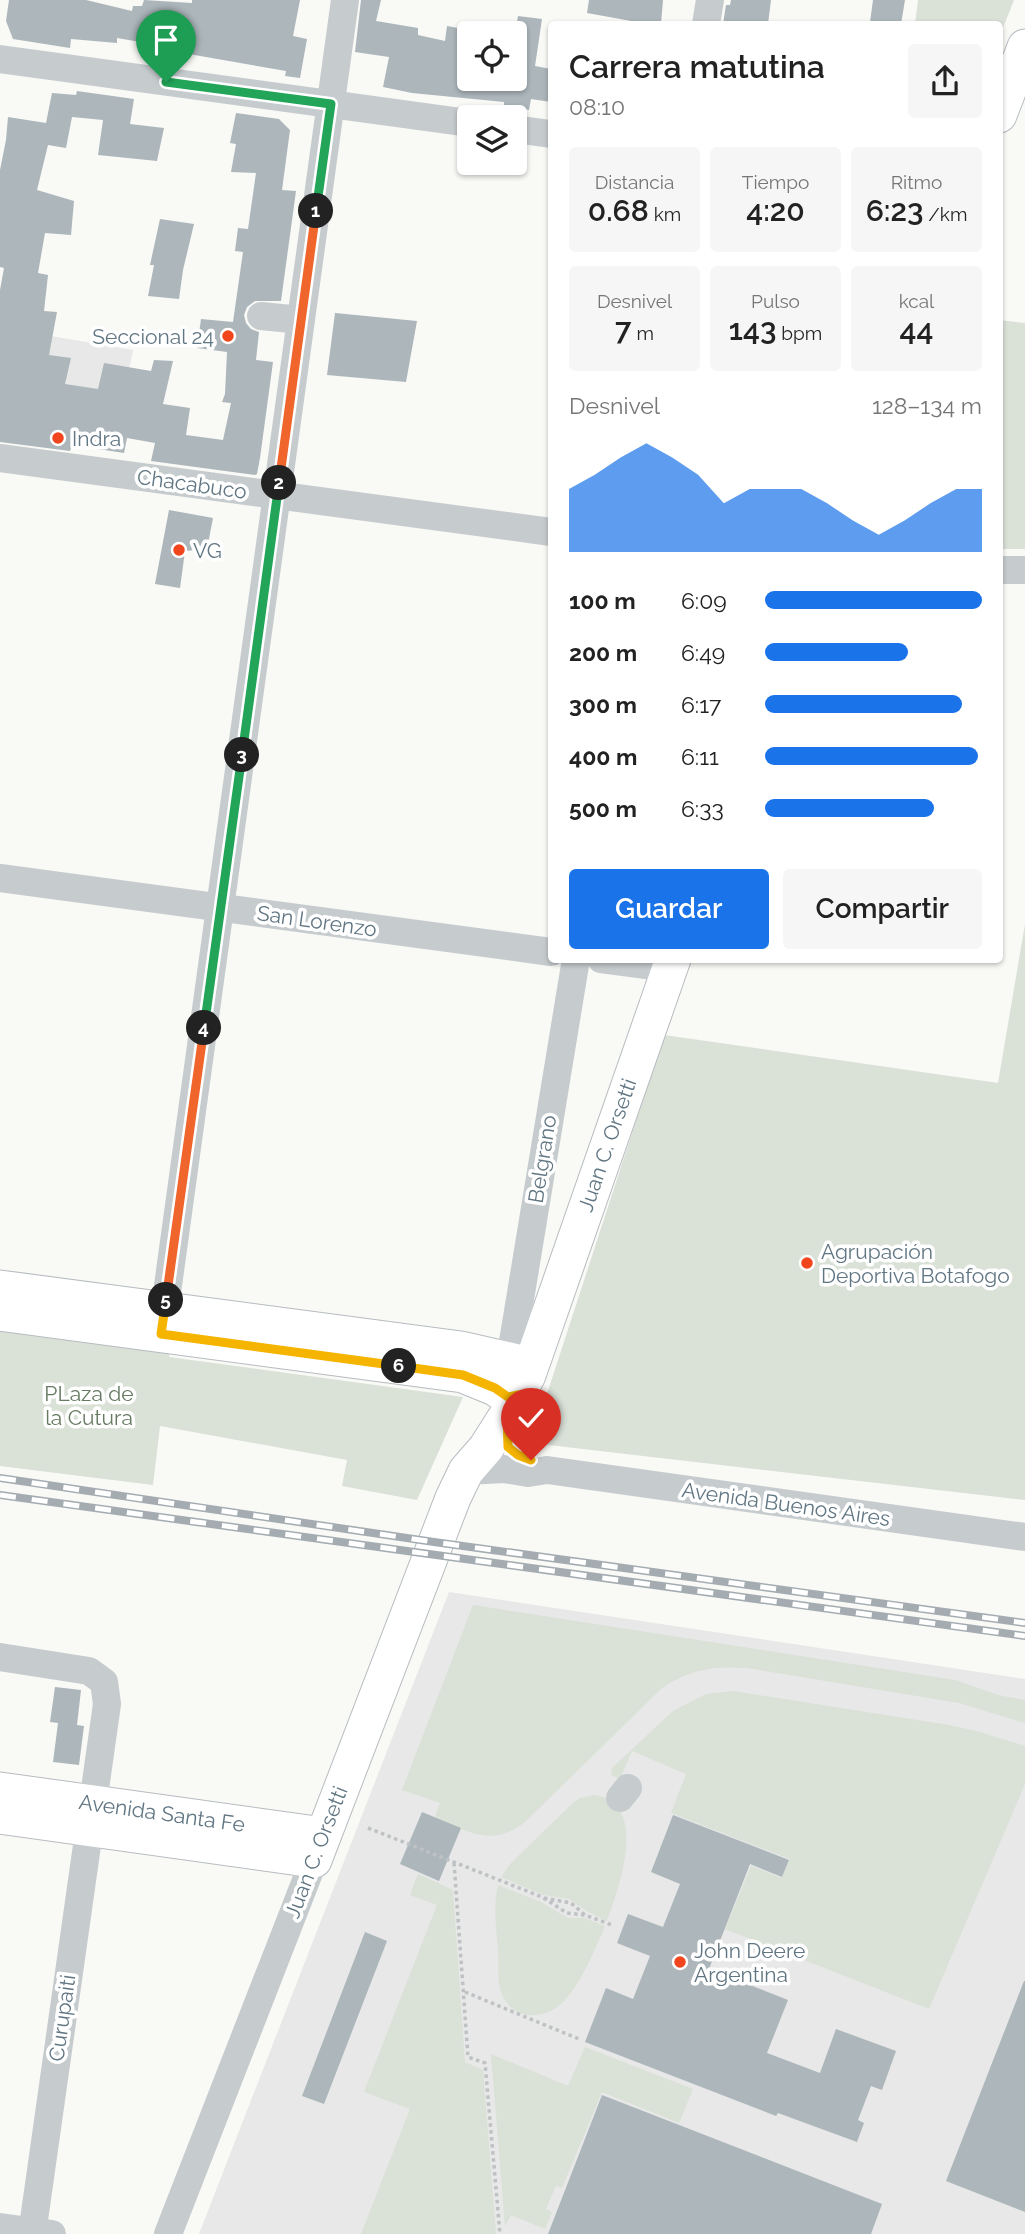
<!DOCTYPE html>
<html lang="es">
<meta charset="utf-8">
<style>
:root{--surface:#fff;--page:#f6f6f6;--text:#222;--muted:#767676;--accent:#1a73e8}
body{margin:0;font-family:Raleway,sans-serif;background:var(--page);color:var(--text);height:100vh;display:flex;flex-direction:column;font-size:26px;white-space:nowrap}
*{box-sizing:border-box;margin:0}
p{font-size:23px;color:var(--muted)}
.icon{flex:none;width:38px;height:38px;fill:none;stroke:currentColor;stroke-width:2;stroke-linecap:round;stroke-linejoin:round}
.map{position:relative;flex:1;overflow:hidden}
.sheet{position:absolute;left:548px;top:21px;width:455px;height:942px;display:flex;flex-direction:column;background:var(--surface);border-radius:7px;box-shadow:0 2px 5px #0004}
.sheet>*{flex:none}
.controls{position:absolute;left:457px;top:21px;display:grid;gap:14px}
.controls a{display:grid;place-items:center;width:70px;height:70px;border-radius:7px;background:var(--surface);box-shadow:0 2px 5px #0004;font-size:35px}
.pin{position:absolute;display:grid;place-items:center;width:60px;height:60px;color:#fff;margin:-72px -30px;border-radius:50% 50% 50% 0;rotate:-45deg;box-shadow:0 0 7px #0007}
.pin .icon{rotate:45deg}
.km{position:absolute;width:35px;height:35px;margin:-18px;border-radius:50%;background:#222;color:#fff;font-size:19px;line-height:35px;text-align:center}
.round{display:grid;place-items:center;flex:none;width:74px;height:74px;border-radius:7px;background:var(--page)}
.head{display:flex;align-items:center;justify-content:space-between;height:119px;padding:0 21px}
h1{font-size:32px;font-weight:600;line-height:52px}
.figures{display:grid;grid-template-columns:repeat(3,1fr);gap:10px;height:119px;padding:7px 21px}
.figures div{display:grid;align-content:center;border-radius:7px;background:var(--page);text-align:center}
.figures b{font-size:30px;font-weight:600}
.figures small{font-size:19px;font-weight:400}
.figures p{font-size:19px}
.chart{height:196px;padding:14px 21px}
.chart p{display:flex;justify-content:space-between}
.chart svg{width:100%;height:126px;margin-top:7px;fill:var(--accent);opacity:.7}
.button{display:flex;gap:14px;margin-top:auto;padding:14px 21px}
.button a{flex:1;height:80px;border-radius:7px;background:var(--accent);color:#fff;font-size:28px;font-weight:600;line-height:80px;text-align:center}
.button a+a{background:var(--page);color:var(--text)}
ul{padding:0 21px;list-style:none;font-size:23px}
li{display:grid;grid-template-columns:112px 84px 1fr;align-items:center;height:52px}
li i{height:18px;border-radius:9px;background:var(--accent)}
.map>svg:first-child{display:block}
</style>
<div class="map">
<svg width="1025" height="2234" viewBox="0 0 1025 2234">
<rect width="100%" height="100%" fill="#f9f9f6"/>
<path fill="#e7e8e7" d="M39,334L133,350L121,407L69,396Z
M449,1592L1025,1679V2234H199Z"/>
<path fill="#dae1d7" d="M918,0H1014L999,38V24H915Z
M999,320L1025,323V549H999Z
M1025,924V1500L531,1443L664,1035L998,1083Z
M0,1322L170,1343L169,1357L463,1397L417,1500L342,1486L347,1460L160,1426L153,1485L0,1466Z
M473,1605L955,1680L998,1695L1025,1700V1723L959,1703L747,1668C712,1666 690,1669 661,1689L524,1823C490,1848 468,1831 435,1817L440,1803L402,1790Z
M733,1691L949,1725L976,1731L1025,1746V1784L929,2009L725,1929L751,1866L782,1878L790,1859L671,1813L686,1774L632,1751L620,1779L611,1775L612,1768L673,1711L706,1694Z
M594,1795C650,1804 619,1887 607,1921L588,1912L569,1899L543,1895L501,1877L511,1863L574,1802L580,1798Z
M418,1874L453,1890L465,2062L483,2070L496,2234H361L410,2109L364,2092L437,1905L410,1895Z
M498,1885L541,1902L568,1918H585L605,1926C595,1949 581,1984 563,2002C543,2021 512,2021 501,1992C497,1980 499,1963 498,1949C496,1928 493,1906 498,1885Z
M585,2047L693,2089L679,2123L602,2092L562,2188L556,2186L546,2209L552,2212L545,2229L511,2215L505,2226L491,2054L568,2086Z"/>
<path fill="#acb6bb" d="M9,0H86L132,11L133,6H142L144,0L192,3V0H300L293,36L307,39L300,78L285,76L286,71L183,53L184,46L153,42L152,44L117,38V43L71,39L70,48L13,39L6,21Z
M361,0H381L376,21L418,28V35L445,41L447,26L469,30V79H514V39L518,16L542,19L535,66L551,69V102L531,99L529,110L504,105V102L412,93L383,87L389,57L355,52Z
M589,0H663L661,24H648L587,13Z
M731,0H771L768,24H723L726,5H730Z
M873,0H905L901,24L870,22Z
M77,91L134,99L130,124L164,128L157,161L98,155L103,120L72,117L66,148L48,145L37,190L74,201L71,235L45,233L38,273L48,275L44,311L57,312L49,355L71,358L65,384L98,389L104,363L151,371L154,360L173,361L163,404L190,408L186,435L223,440L231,403L222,402L225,394L227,352L197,348L201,319L233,322L243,252L235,251L238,228L248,229L256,173L231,172L236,144L230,143L236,113L279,119L290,130L282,190L296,191L281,301H255L247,307L244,315L246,323L251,329L259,332L256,360L273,362L260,458L257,474L255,475L151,461L155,443L127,438L124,453L72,445L70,451L0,442V290L4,268L0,267V170L6,140L8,117L46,123L52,93L76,95Z
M160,219L194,224L183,270L179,299L148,296L154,265H150Z
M335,313L417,321L406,382L327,375Z
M169,510L213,518L207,549L185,551L180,588L155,584Z
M55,1687L81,1690L77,1725L84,1726L79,1765L53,1762L58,1723L50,1722Z
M422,1812L461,1828L439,1881L400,1864Z
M673,1815L789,1860L782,1877L750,1864L709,1969L788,2000L767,2053L820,2073L836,2029L896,2051L882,2090L871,2086L858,2120L864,2123L857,2142L778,2113L776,2116L585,2042L606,1988L633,1999L650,1956L617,1943L628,1914L663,1927L680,1884L651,1872Z
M365,1932L387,1941L324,2104L302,2096Z
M1024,1981H1025V2212L946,2181Z
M602,2095L882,2204L871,2234H548Z"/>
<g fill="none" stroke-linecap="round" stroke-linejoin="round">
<g stroke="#b6bcc0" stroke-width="37">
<path id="major" d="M999,115L1025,47
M0,1288L461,1349L518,1362L525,1368L528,1375
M0,1313L463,1375L495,1388L508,1397L518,1395
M0,1790L323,1835
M0,1816L314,1860L453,1498L466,1471L486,1448L507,1415L528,1375L673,959"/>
</g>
<path stroke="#bfc2c4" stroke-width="3.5" stroke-dasharray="3.5 3.5" stroke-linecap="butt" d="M368,1828L542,1897L567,1913L585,1915
M454,1863L468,2057L485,2063L500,2234
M544,1898L571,1903L585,1915L612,1925
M465,1992L579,2039"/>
<path stroke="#c6cbce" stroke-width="28" d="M706,24L710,0
M0,59L469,123
M514,129L551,134
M261,316L301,320
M0,458L551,532
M999,570H1025
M0,878L551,952
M601,959L669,968
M162,1329L345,0
M510,1360L576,959
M466,1471L504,1469L528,1473L547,1470L1025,1537
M0,1657L89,1671L104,1682L107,1704L32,2234
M620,1798L628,1788
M0,2227L52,2234
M168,2234L314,1860"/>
<use href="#major" stroke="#fff" stroke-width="35"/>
<g stroke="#a4acb1" stroke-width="8">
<path id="rail" d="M0,1478L434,1542L1025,1623
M0,1495L1025,1636"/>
</g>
<use href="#rail" stroke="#fff" stroke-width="5" stroke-dasharray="16" stroke-linecap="butt"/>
</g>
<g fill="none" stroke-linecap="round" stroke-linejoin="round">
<g stroke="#fff" stroke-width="14">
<path id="split-1" d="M166,82L331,104L316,211"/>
</g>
<g stroke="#fff" stroke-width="14">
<path id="split-2" d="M279,483L316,211"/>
</g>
<g stroke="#fff" stroke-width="14">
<path id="split-3" d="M242,755L279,483"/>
</g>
<g stroke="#fff" stroke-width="14">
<path id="split-4" d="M204,1028L242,755"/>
</g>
<g stroke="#fff" stroke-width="14">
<path id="split-5" d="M166,1300L204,1028"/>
</g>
<g stroke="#fff" stroke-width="14">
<path id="split-6" d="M166,1300L161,1334L399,1366"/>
</g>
<g stroke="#fff" stroke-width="14">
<path id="split-7" d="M399,1366L463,1375L495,1388L508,1397L518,1395L507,1415L508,1447L518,1455L531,1460"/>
</g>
<use href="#split-1" stroke="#22a559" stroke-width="9"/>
<use href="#split-2" stroke="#f0652b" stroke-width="9"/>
<use href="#split-3" stroke="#22a559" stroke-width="9"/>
<use href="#split-4" stroke="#22a559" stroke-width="9"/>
<use href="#split-5" stroke="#f0652b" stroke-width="9"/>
<use href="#split-6" stroke="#f5b400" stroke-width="9"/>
<use href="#split-7" stroke="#f5b400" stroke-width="9"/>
</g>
<g fill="#f1461d" stroke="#fff" stroke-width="2.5">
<circle cx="228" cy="336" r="7"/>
<circle cx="58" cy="438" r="7"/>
<circle cx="179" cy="550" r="7"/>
<circle cx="807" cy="1263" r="7"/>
<circle cx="680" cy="1962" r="7"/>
</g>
<g text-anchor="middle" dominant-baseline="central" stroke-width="7" stroke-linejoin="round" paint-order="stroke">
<g font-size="21" fill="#617683" stroke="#fff" text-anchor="start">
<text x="214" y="336" text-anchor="end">Seccional 24</text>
<text x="72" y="438">Indra</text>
<text x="193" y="550">VG</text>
<text x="821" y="1251">Agrupación<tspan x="821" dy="24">Deportiva Botafogo</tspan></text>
<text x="694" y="1950">John Deere<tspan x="694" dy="24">Argentina</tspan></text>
</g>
<g font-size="21" fill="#617683" stroke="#fff">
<text transform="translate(192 484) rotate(8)">Chacabuco</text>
<text transform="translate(317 921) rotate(8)">San Lorenzo</text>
<text transform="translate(607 1145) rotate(-71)">Juan C. Orsetti</text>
<text transform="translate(542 1159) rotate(-81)">Belgrano</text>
<text transform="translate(786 1504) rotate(8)">Avenida Buenos Aires</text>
<text transform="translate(162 1813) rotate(8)">Avenida Santa Fe</text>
<text transform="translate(316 1852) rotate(-69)">Juan C. Orsetti</text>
<text transform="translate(62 2018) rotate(-82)">Curupaiti</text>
</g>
<g font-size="21" fill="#667a61" stroke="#fff">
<text x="89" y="1393">PLaza de<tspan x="89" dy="24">la Cutura</tspan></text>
</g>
</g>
</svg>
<div class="controls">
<a><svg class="icon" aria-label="locate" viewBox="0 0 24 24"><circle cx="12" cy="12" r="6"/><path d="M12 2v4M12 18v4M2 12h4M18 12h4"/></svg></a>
<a><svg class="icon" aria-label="layers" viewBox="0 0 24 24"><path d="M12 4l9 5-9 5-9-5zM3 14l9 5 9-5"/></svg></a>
</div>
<div class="pin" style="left:166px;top:82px;background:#1e9e55"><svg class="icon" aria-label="arrive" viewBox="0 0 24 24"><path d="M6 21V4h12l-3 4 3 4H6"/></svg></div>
<div class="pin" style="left:531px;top:1460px;background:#d93025"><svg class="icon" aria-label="check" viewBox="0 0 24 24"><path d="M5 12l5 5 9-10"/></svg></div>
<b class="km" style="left:316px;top:211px">1</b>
<b class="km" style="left:279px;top:483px">2</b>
<b class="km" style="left:242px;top:755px">3</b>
<b class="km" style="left:204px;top:1028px">4</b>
<b class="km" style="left:166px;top:1300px">5</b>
<b class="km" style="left:399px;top:1366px">6</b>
<section class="sheet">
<div class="head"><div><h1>Carrera matutina</h1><p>08:10</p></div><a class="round"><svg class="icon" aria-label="share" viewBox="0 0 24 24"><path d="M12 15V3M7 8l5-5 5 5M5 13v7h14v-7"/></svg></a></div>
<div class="figures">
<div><p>Distancia</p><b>0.68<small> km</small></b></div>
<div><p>Tiempo</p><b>4:20</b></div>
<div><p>Ritmo</p><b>6:23<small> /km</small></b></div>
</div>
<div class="figures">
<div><p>Desnivel</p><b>7<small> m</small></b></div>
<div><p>Pulso</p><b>143<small> bpm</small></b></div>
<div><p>kcal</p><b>44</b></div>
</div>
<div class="chart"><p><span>Desnivel</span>128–134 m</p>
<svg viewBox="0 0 160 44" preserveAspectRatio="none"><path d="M0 44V22L10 17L20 11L30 6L40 11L50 17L60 27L70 22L80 22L90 22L100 27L110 33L120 38L130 33L140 27L150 22L160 22V44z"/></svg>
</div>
<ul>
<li><b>100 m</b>6:09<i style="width:100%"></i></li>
<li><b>200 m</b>6:49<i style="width:66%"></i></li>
<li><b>300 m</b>6:17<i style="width:91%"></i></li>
<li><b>400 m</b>6:11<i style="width:98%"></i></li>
<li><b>500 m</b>6:33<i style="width:78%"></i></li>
</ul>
<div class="button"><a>Guardar</a><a>Compartir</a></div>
</section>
</div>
